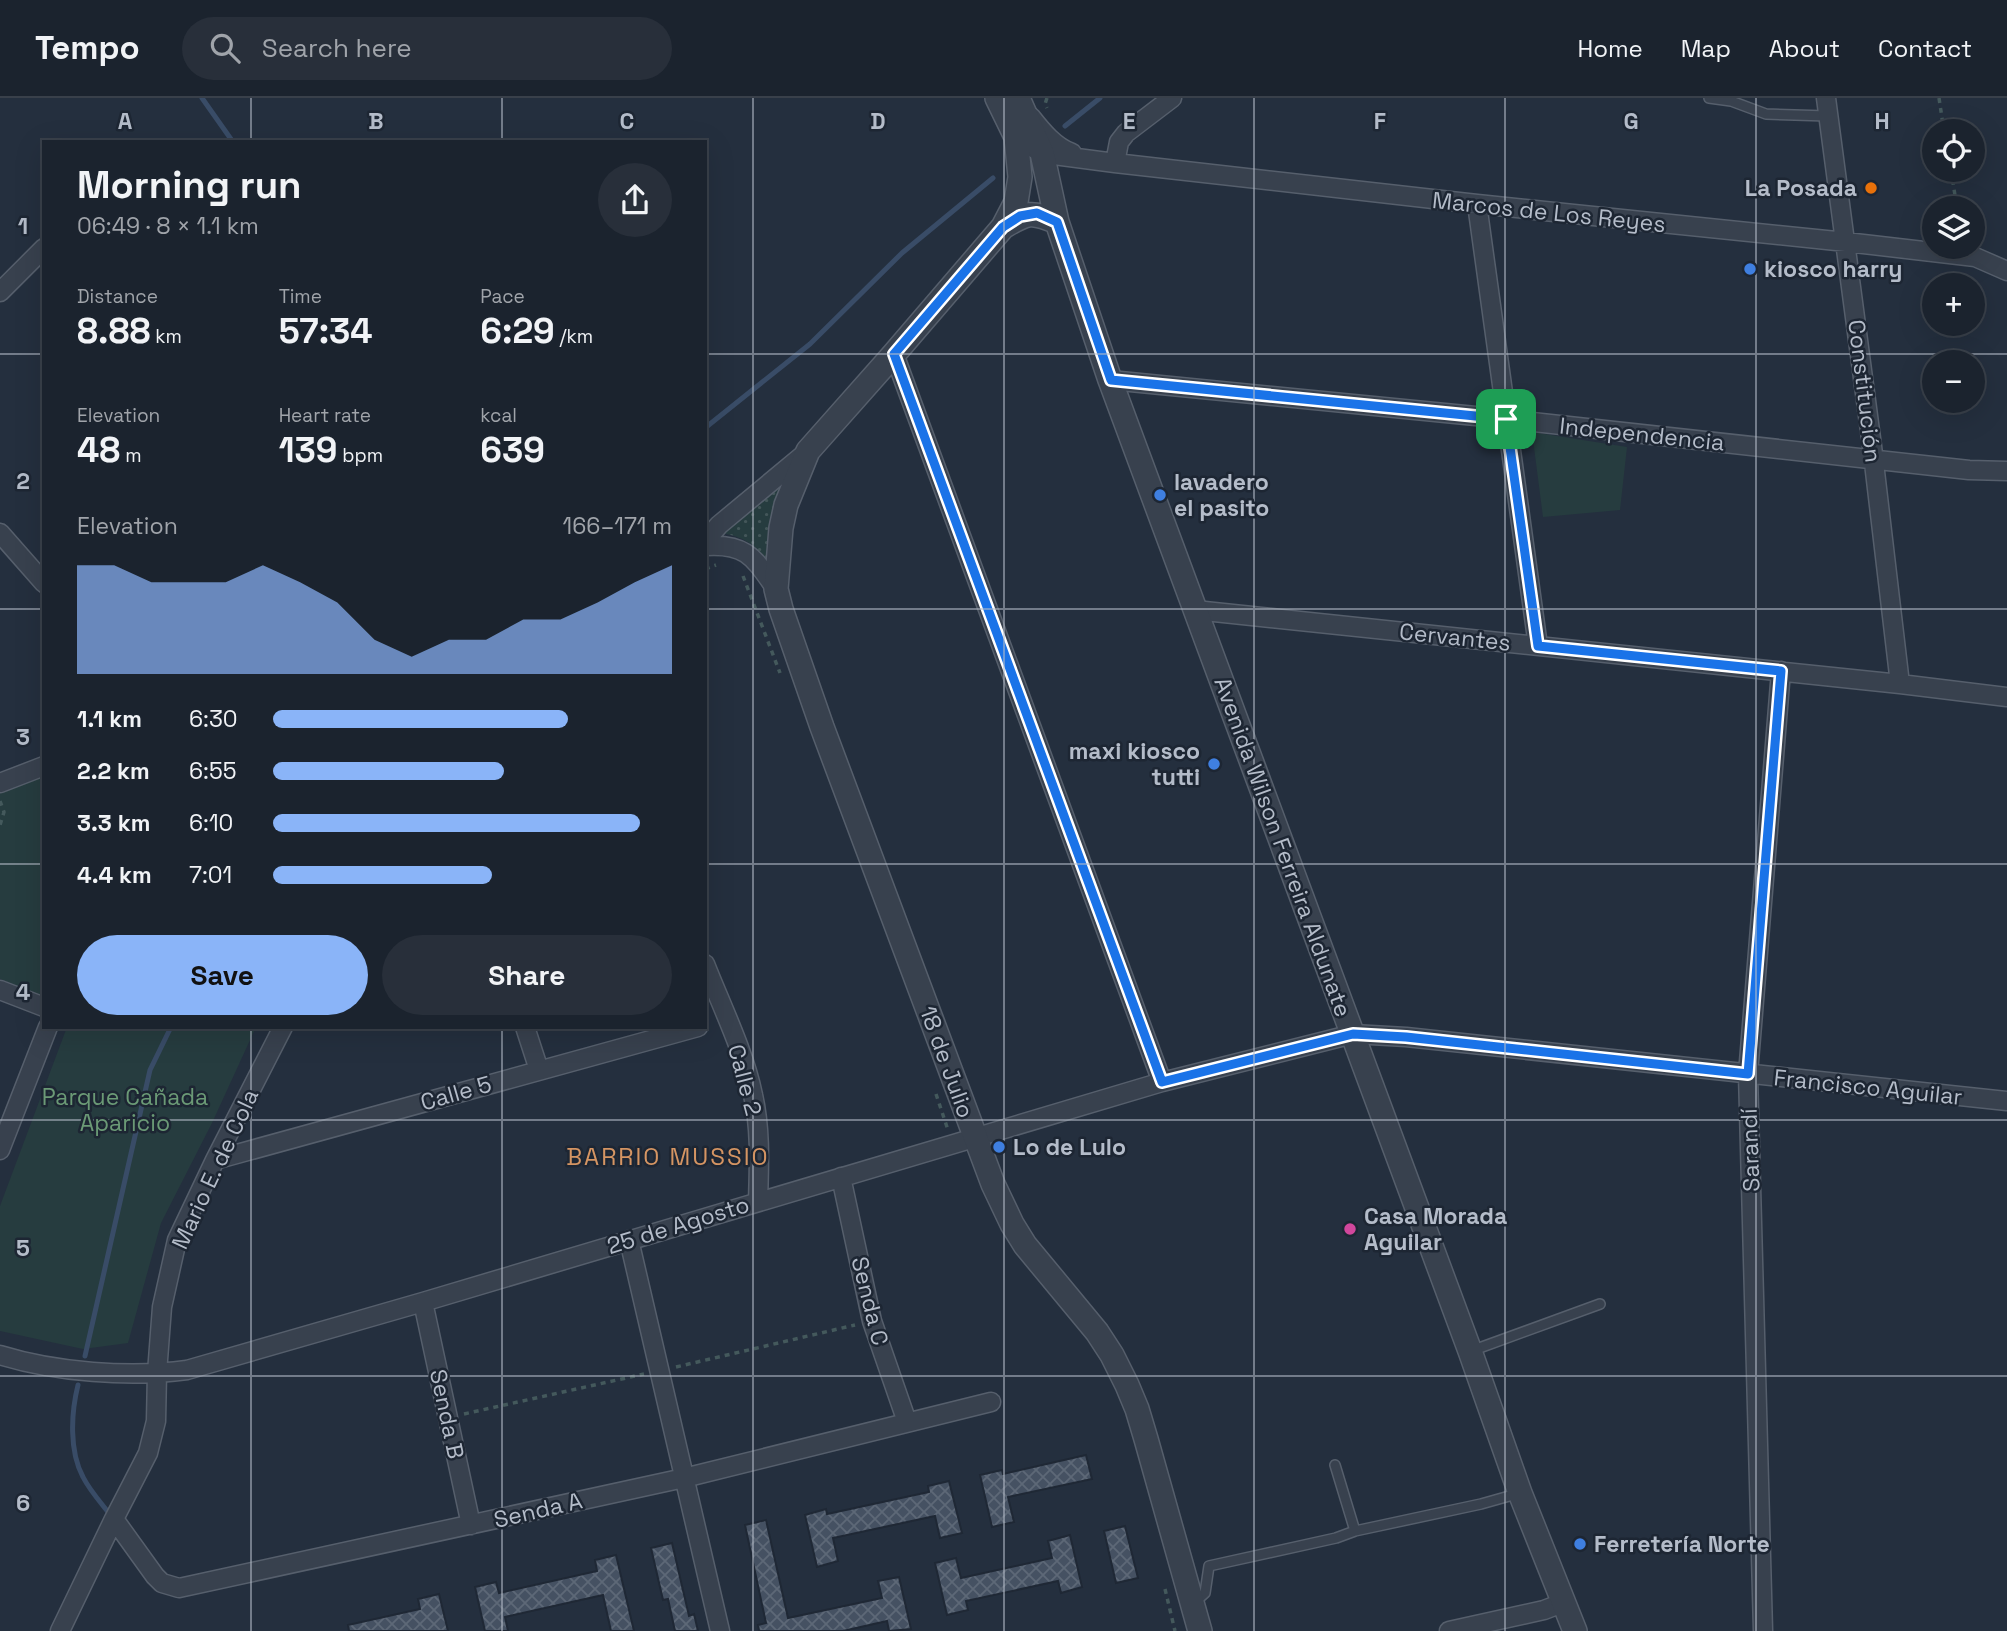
<!DOCTYPE html>
<meta charset="utf-8">
<style>
:root{--surface:#1b232e;--page:#282f3a;--text:#f1f3f6;--muted:#a0a4aa;--line:#39404a;--accent:#8ab4f8}
body{margin:0;font-family:"Space Grotesk",sans-serif;background:var(--page);color:var(--text);height:100vh;display:flex;flex-direction:column;font-size:26px;white-space:nowrap}
*{box-sizing:border-box;margin:0}
p{font-size:23px;color:var(--muted)}
.icon{flex:none;width:38px;height:38px;fill:none;stroke:currentColor;stroke-width:2;stroke-linecap:round;stroke-linejoin:round}
.map{position:relative;flex:1;overflow:hidden}
.panel{position:absolute;left:42px;top:42px;width:665px;height:889px;display:flex;flex-direction:column;background:var(--surface);border-radius:0px;box-shadow:0 7px 28px #0002,0 0 0 2px var(--line)}
.panel>*{flex:none}
.fabs{position:absolute;left:1922px;top:21px;display:grid;gap:14px}
.fabs a{display:grid;place-items:center;width:63px;height:63px;border-radius:50%;background:var(--surface);box-shadow:0 7px 28px #0002,0 0 0 2px var(--line);font-size:35px}
.pin{position:absolute;display:grid;place-items:center;width:60px;height:60px;color:#fff;margin:-30px;border-radius:14px;box-shadow:0 4px 10px #0006}
.round{display:grid;place-items:center;flex:none;width:74px;height:74px;border-radius:37px;background:var(--page)}
.summary{display:flex;align-items:center;justify-content:space-between;height:119px;padding:0 35px}
h1{font-size:38px;font-weight:700;line-height:52px}
.metrics{display:grid;grid-template-columns:repeat(3,1fr);gap:10px;height:119px;padding:7px 35px}
.metrics div{display:grid;align-content:center}
.metrics b{font-size:35px;font-weight:700}
.metrics small{font-size:19px;font-weight:400}
.metrics p{font-size:19px}
.chart{height:196px;padding:14px 35px}
.chart p{display:flex;justify-content:space-between}
.chart svg{width:100%;height:126px;margin-top:7px;fill:var(--accent);opacity:.7}
.primary-button{display:flex;gap:14px;margin-top:auto;padding:14px 35px}
.primary-button a{flex:1;height:80px;border-radius:42px;background:var(--accent);color:#111;font-size:28px;font-weight:700;line-height:80px;text-align:center}
.primary-button a+a{background:var(--page);color:var(--text)}
ul{padding:0 35px;list-style:none;font-size:23px}
li{display:grid;grid-template-columns:112px 84px 1fr;align-items:center;height:52px}
li i{height:18px;border-radius:9px;background:var(--accent)}
header{display:flex;align-items:center;gap:42px;box-sizing:border-box;height:98px;padding:0 35px;background:var(--surface);border-bottom:2px solid var(--line)}
header strong{font-size:33px}
nav{display:flex;gap:38px;margin-inline-start:auto;font-size:24px}
.search{width:490px;height:63px;background:var(--page);display:flex;align-items:center;gap:18px;box-sizing:border-box;padding:0 24px;border-radius:38px;color:var(--muted);font-size:26px}
.map>svg:first-child{display:block}
</style>
<header>
<strong>Tempo</strong>
<div class="search"><svg class="icon" aria-label="search" viewBox="0 0 24 24"><circle cx="10" cy="10" r="6"/><path d="M15 15l6 6"/></svg>Search here</div>
<nav><a>Home</a><a>Map</a><a>About</a><a>Contact</a></nav>
</header>
<div class="map">
<svg width="2007" height="1533" viewBox="0 0 2007 1533">
<defs>
<pattern id="grass-dots" width="8" height="8" patternUnits="userSpaceOnUse" patternTransform="scale(1.75)"><rect width="8" height="8" fill="#263c3f"/><path d="M2 2h.1M6 6h.1" fill="none" stroke="#435659" stroke-width="1.8" stroke-linecap="round"/></pattern>
<pattern id="building-cross-hatch" width="8" height="8" patternUnits="userSpaceOnUse" patternTransform="scale(1.75)"><rect width="8" height="8" fill="#455162"/><path d="M0 0l8 8M0 8l8-8" fill="none" stroke="#5d6877"/></pattern>
</defs>
<rect width="100%" height="100%" fill="#242f3e"/>
<path fill="url(#grass-dots)" d="M794,369L770,468C756,447 747,440 722,435Z"/>
<path fill="#263c3f" d="M1532,334L1627,349L1620,412L1543,419Z
M44,677V898L0,881V692Z
M67,929H256L212,1025L161,1125L128,1245L83,1251L0,1233V1108Z"/>
<g fill="none" stroke-linecap="round" stroke-linejoin="round">
<path stroke="#394c67" stroke-width="5" d="M202,0L233,44
M1065,28L1100,0
M705,330L810,246L902,155L993,80
M85,1258L150,972L171,929
M78,1287C71,1315 69,1353 83,1379C90,1393 102,1406 112,1419"/>
</g>
<path fill="url(#building-cross-hatch)" stroke="#1f2835" stroke-width="2" d="M1086,1357L1092,1381L1008,1399L1014,1424L992,1429L980,1377L1002,1372L1003,1376Z
M949,1383L962,1435L940,1440L935,1418L833,1440L838,1463L817,1469L805,1417L826,1411L827,1416L929,1394L928,1388Z
M766,1422L788,1520L882,1500L878,1483L899,1479L911,1531L889,1533L887,1523L843,1533H759L758,1527L766,1525L745,1427Z
M1125,1428L1138,1480L1116,1485L1104,1433Z
M1070,1437L1082,1489L1061,1495L1058,1483L966,1503L968,1512L947,1517L935,1465L956,1460L961,1480L1052,1460L1048,1443Z
M672,1445L689,1518L694,1516L698,1533H675L668,1501L663,1502L651,1450Z
M616,1457L634,1533H611L603,1497L505,1519L508,1533H485L475,1489L496,1484L499,1495L597,1473L595,1462Z
M439,1496L448,1533H349L348,1527L420,1511L418,1501Z"/>
<g fill="none" stroke-linecap="round" stroke-linejoin="round">
<g stroke="#565f6c" stroke-width="12">
<path id="service" d="M1709,0L1731,3L1766,16L1828,18
M1471,1253L1600,1206
M1335,1367L1355,1433
M1195,1504L1205,1495L1209,1468L1336,1440L1355,1433L1481,1406L1520,1395"/>
</g>
<g stroke="#565f6c" stroke-width="21">
<path id="minor" d="M1826,0L1872,348L1900,586
M1031,19C1042,33 1055,49 1072,55
M1033,50L1042,55L1054,57L1115,65L1477,106L1846,144L1975,159L2007,173
M1115,65L1119,44L1126,35L1172,0
M1477,106L1538,548
M0,194L44,150
M894,256L1162,984
M1110,282L1506,321L1969,372L2007,373
M0,435L44,485
M705,443L719,427L808,353
M705,448C747,445 754,460 776,491
M1195,512L1900,586L2007,599
M0,685L44,668
M705,866C721,907 744,953 753,997C761,1032 759,1068 758,1104
M0,892L44,909
M525,929L539,972
M0,1052L48,929
M215,1062L698,929
M841,1079L872,1223L907,1324
M629,1142L720,1533
M423,1204L471,1427
M0,1257C55,1274 130,1280 187,1272L423,1204L1162,984L1353,936L1406,939L2007,1003
M114,1421L155,1478L162,1485L179,1490L684,1380L991,1304
M60,1533L114,1421L148,1355L156,1323L157,1275L162,1209L177,1142L215,1062L283,929
M1449,1533L1544,1512L1565,1504
M1763,1533L1748,976L1781,573"/>
</g>
<g stroke="#565f6c" stroke-width="26">
<path id="tertiary" d="M997,0L1016,39L1020,79L1016,104L1003,129
M1018,0L1042,55L1057,124L1110,282L1470,1253L1520,1395L1575,1533
M1057,124C1031,113 1028,114 1003,129L894,256L808,353L786,407L781,430L776,491L781,511L822,629L993,1086L1012,1126L1025,1147L1097,1234L1112,1257L1127,1287L1137,1311L1146,1341L1200,1533"/>
</g>
<path stroke="#44595c" stroke-width="3.5" stroke-dasharray="5 5" stroke-linecap="butt" d="M1047,0L1045,6L1047,10
M1939,0L1944,33
M1951,72L1957,110
M705,471L716,467
M743,478L780,575
M0,703L4,714L0,727
M936,996L948,1032
M676,1269L855,1227
M464,1316L644,1276
M1165,1491L1175,1533"/>
<use href="#service" stroke="#38414e" stroke-width="9"/>
<use href="#minor" stroke="#38414e" stroke-width="18"/>
<use href="#tertiary" stroke="#38414e" stroke-width="23"/>
</g>
<g fill="none" stroke-linecap="round" stroke-linejoin="round">
<g stroke="#fff" stroke-width="14">
<path id="route" d="M1037,115L1057,124L1111,282L1506,321L1538,548L1781,573L1748,976L1406,939L1353,936L1162,984L894,256L1003,129L1020,118Z"/>
</g>
<use href="#route" stroke="#1a73e8" stroke-width="9"/>
</g>
<path fill="none" stroke="#b4bcc9" stroke-width="2" stroke-opacity="0.55" d="M251,0V44M502,0V44M753,0V1533M1004,0V1533M1254,0V1533M1505,0V1533M1756,0V1533M0,256H44M705,256H2007M0,511H44M705,511H2007M0,766H44M705,766H2007M251,929V1533M502,929V1533M0,1022H2007M0,1278H2007"/>
<circle fill="#e8710a" stroke="#1d2633" stroke-width="2.5" cx="1871" cy="90" r="7"/>
<g fill="#3f7fe0" stroke="#1d2633" stroke-width="2.5">
<circle cx="1750" cy="171" r="7"/>
<circle cx="1160" cy="397" r="7"/>
<circle cx="1214" cy="666" r="7"/>
<circle cx="999" cy="1049" r="7"/>
<circle cx="1580" cy="1446" r="7"/>
</g>
<circle fill="#d1479c" stroke="#1d2633" stroke-width="2.5" cx="1350" cy="1131" r="7"/>
<g text-anchor="middle" dominant-baseline="central" stroke-width="5" stroke-linejoin="round" paint-order="stroke">
<g font-size="23" font-weight="bold" fill="#b4bcc9" stroke="#1d2633" text-anchor="start">
<text x="1857" y="90" text-anchor="end">La Posada</text>
<text x="1764" y="171">kiosco harry</text>
<text x="1174" y="384">lavadero<tspan x="1174" dy="26">el pasito</tspan></text>
<text x="1200" y="653" text-anchor="end">maxi kiosco<tspan x="1200" dy="26">tutti</tspan></text>
<text x="1013" y="1049">Lo de Lulo</text>
<text x="1364" y="1118">Casa Morada<tspan x="1364" dy="26">Aguilar</tspan></text>
<text x="1594" y="1446">Ferretería Norte</text>
</g>
<g font-size="23" fill="#b4bcc9" stroke="#1d2633">
<text transform="translate(1549 114) rotate(6)">Marcos de Los Reyes</text>
<text transform="translate(1865 293) rotate(83)">Constitución</text>
<text transform="translate(1642 336) rotate(6)">Independencia</text>
<text transform="translate(1455 539) rotate(6)">Cervantes</text>
<text transform="translate(1283 749) rotate(70)">Avenida Wilson Ferreira Aldunate</text>
<text transform="translate(947 964) rotate(70)">18 de Julio</text>
<text transform="translate(745 982) rotate(75)">Calle 2</text>
<text transform="translate(1868 989) rotate(6)">Francisco Aguilar</text>
<text transform="translate(456 995) rotate(-16)">Calle 5</text>
<text transform="translate(1750 1052) rotate(-92)">Sarandí</text>
<text transform="translate(215 1071) rotate(-65)">Mario E. de Cola</text>
<text transform="translate(678 1127) rotate(-17)">25 de Agosto</text>
<text transform="translate(870 1203) rotate(76)">Senda C</text>
<text transform="translate(447 1316) rotate(78)">Senda B</text>
<text transform="translate(538 1412) rotate(-13)">Senda A</text>
</g>
<g font-size="23" fill="#6b9a76" stroke="#1d2633">
<text x="125" y="999">Parque Cañada<tspan x="125" dy="26">Aparicio</tspan></text>
</g>
<g font-size="24" letter-spacing="2" fill="#d59563" stroke="#1d2633">
<text x="668" y="1058">BARRIO MUSSIO</text>
</g>
</g>
<g font-size="23" text-anchor="middle" font-weight="bold" fill="#b4bcc9" stroke="#1d2633" stroke-width="5" stroke-linejoin="round" paint-order="stroke">
<text x="125" y="31">A</text>
<text x="376" y="31">B</text>
<text x="627" y="31">C</text>
<text x="878" y="31">D</text>
<text x="1129" y="31">E</text>
<text x="1380" y="31">F</text>
<text x="1631" y="31">G</text>
<text x="1882" y="31">H</text>
<text x="23" y="136">1</text>
<text x="23" y="391">2</text>
<text x="23" y="647">3</text>
<text x="23" y="902">4</text>
<text x="23" y="1158">5</text>
<text x="23" y="1413">6</text>
</g>
</svg>
<div class="fabs">
<a><svg class="icon" aria-label="locate" viewBox="0 0 24 24"><circle cx="12" cy="12" r="6"/><path d="M12 2v4M12 18v4M2 12h4M18 12h4"/></svg></a>
<a><svg class="icon" aria-label="layers" viewBox="0 0 24 24"><path d="M12 4l9 5-9 5-9-5zM3 14l9 5 9-5"/></svg></a>
<a>+</a>
<a>−</a>
</div>
<div class="pin" style="left:1506px;top:321px;background:#1e9e55"><svg class="icon" aria-label="arrive" viewBox="0 0 24 24"><path d="M6 21V4h12l-3 4 3 4H6"/></svg></div>
<section class="panel">
<div class="summary"><div><h1>Morning run</h1><p>06:49 · 8 × 1.1 km</p></div><a class="round"><svg class="icon" aria-label="share" viewBox="0 0 24 24"><path d="M12 15V3M7 8l5-5 5 5M5 13v7h14v-7"/></svg></a></div>
<div class="metrics">
<div><p>Distance</p><b>8.88<small> km</small></b></div>
<div><p>Time</p><b>57:34</b></div>
<div><p>Pace</p><b>6:29<small> /km</small></b></div>
</div>
<div class="metrics">
<div><p>Elevation</p><b>48<small> m</small></b></div>
<div><p>Heart rate</p><b>139<small> bpm</small></b></div>
<div><p>kcal</p><b>639</b></div>
</div>
<div class="chart"><p><span>Elevation</span>166–171 m</p>
<svg viewBox="0 0 160 44" preserveAspectRatio="none"><path d="M0 44V6L10 6L20 12L30 12L40 12L50 6L60 12L70 19L80 32L90 38L100 32L110 32L120 25L130 25L140 19L150 12L160 6V44z"/></svg>
</div>
<ul>
<li><b>1.1 km</b>6:30<i style="width:74%"></i></li>
<li><b>2.2 km</b>6:55<i style="width:58%"></i></li>
<li><b>3.3 km</b>6:10<i style="width:92%"></i></li>
<li><b>4.4 km</b>7:01<i style="width:55%"></i></li>
</ul>
<div class="primary-button"><a>Save</a><a>Share</a></div>
</section>
</div>
